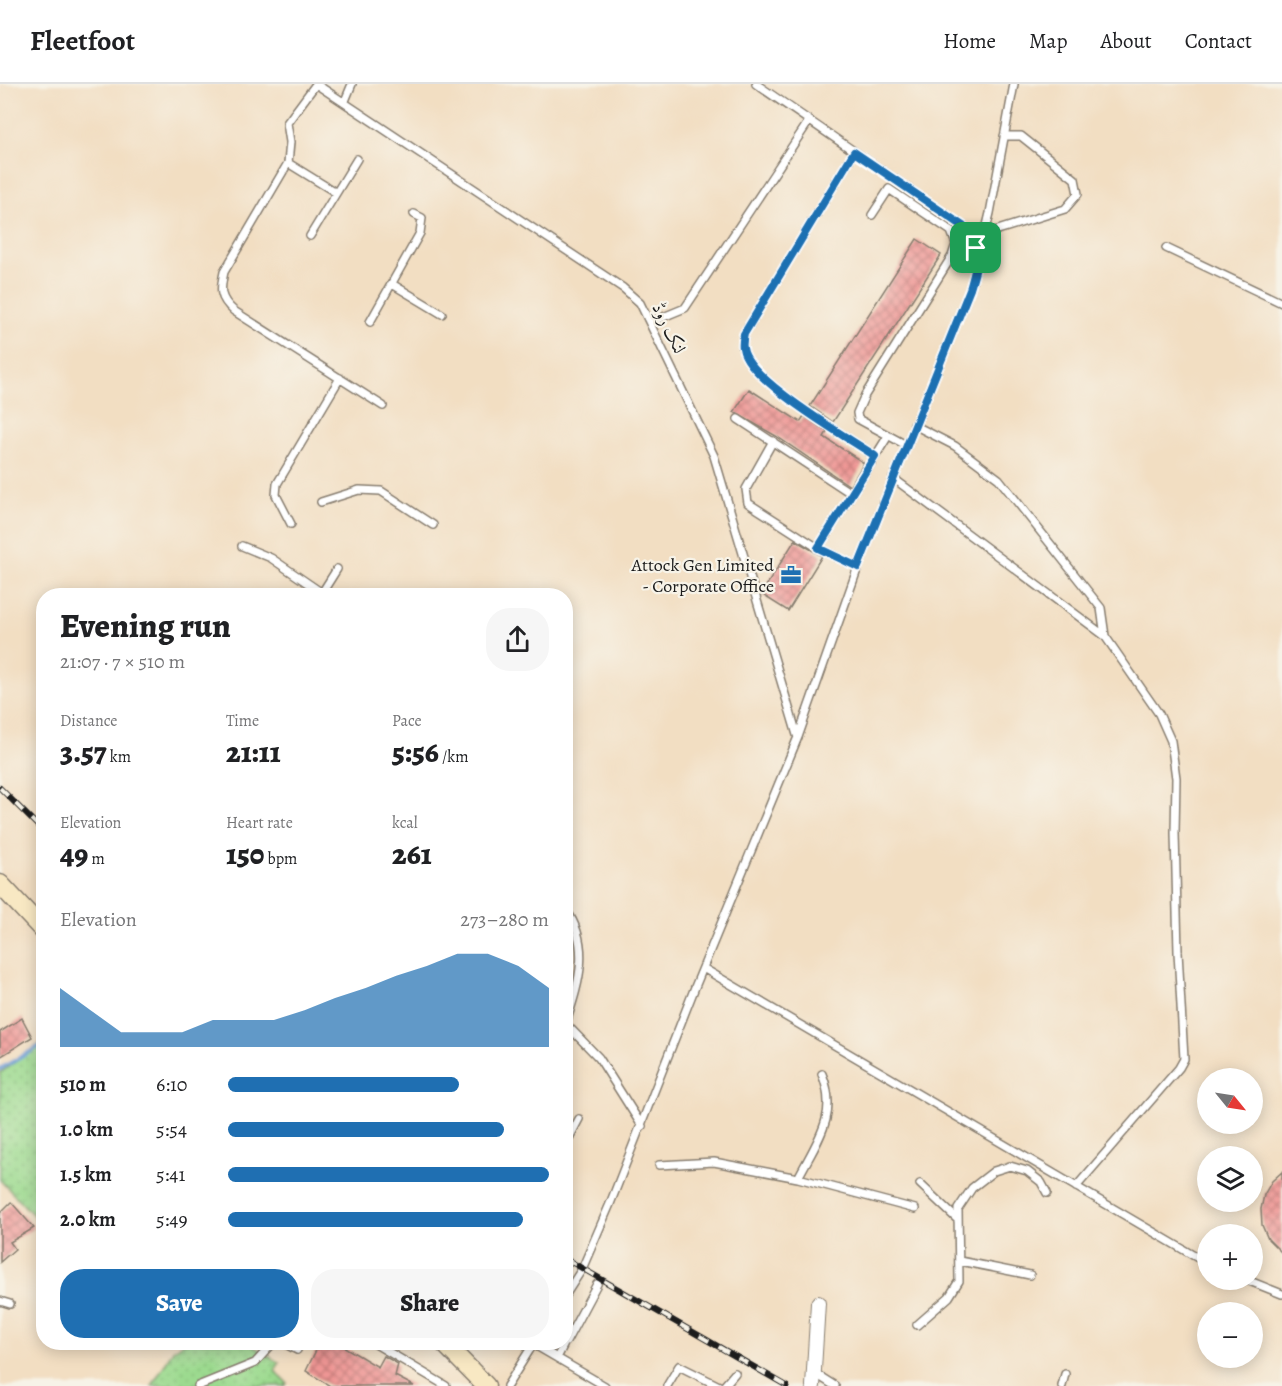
<!DOCTYPE html>
<meta charset="utf-8">
<style>
:root{--surface:#fff;--page:#f6f6f6;--text:#202124;--muted:#757577;--line:#e0e0e0;--accent:#1f6fb2}
body{margin:0;font-family:Alegreya,Amiri,serif;background:var(--page);color:var(--text);height:100vh;display:flex;flex-direction:column;font-size:22px;white-space:nowrap}
*{box-sizing:border-box;margin:0}
p{font-size:20px;color:var(--muted)}
.icon{flex:none;width:33px;height:33px;fill:none;stroke:currentColor;stroke-width:2;stroke-linecap:round;stroke-linejoin:round}
.map{position:relative;flex:1;overflow:hidden}
.sheet{position:absolute;left:36px;top:504px;width:537px;height:762px;display:flex;flex-direction:column;background:var(--surface);border-radius:24px;box-shadow:0 3px 15px #0003}
.sheet>*{flex:none}
.needle{width:39px;rotate:120deg}
.fabs{position:absolute;left:1197px;top:984px;display:grid;gap:12px}
.fabs a{display:grid;place-items:center;width:66px;height:66px;border-radius:50%;background:var(--surface);box-shadow:0 3px 15px #0003;font-size:30px}
.pin{position:absolute;display:grid;place-items:center;width:51px;height:51px;color:#fff;margin:-26px;border-radius:12px;box-shadow:0 3px 9px #0006}
.round{display:grid;place-items:center;flex:none;width:63px;height:63px;border-radius:24px;background:var(--page)}
.overview{display:flex;align-items:center;justify-content:space-between;height:102px;padding:0 24px}
h1{font-size:33px;font-weight:800;line-height:45px}
.stats{display:grid;grid-template-columns:repeat(3,1fr);gap:9px;height:102px;padding:6px 24px}
.stats div{display:grid;align-content:center}
.stats b{font-size:30px;font-weight:800}
.stats small{font-size:16px;font-weight:400}
.stats p{font-size:16px}
.chart{height:168px;padding:12px 24px}
.chart p{display:flex;justify-content:space-between}
.chart svg{width:100%;height:108px;margin-top:6px;fill:var(--accent);opacity:.7}
.button{display:flex;gap:12px;margin-top:auto;padding:12px 24px}
.button a{flex:1;height:69px;border-radius:24px;background:var(--accent);color:#fff;font-size:24px;font-weight:800;line-height:69px;text-align:center}
.button a+a{background:var(--page);color:var(--text)}
ul{padding:0 24px;list-style:none;font-size:20px}
li{display:grid;grid-template-columns:96px 72px 1fr;align-items:center;height:45px}
li i{height:15px;border-radius:8px;background:var(--accent)}
header{display:flex;align-items:center;gap:36px;box-sizing:border-box;height:84px;padding:0 30px;background:var(--surface);border-bottom:2px solid var(--line)}
header strong{font-size:28px}
nav{display:flex;gap:33px;margin-inline-start:auto;font-size:21px}
.map>svg:first-child{display:block}
</style>
<header>
<strong>Fleetfoot</strong>
<nav><a>Home</a><a>Map</a><a>About</a><a>Contact</a></nav>
</header>
<div class="map">
<svg width="1282" height="1302" viewBox="0 0 1282 1302">
<defs>
<pattern id="park-dots" width="8" height="8" patternUnits="userSpaceOnUse" patternTransform="scale(1.5)"><rect width="8" height="8" fill="#9cda8f"/><path d="M2 2h.1M6 6h.1" fill="none" stroke="#86ba7b" stroke-width="1.8" stroke-linecap="round"/></pattern>
<pattern id="building-cross-hatch" width="8" height="8" patternUnits="userSpaceOnUse" patternTransform="scale(1.5)"><rect width="8" height="8" fill="#ef9694"/><path d="M0 0l8 8M0 8l8-8" fill="none" stroke="#c17a78"/></pattern>
</defs>
<rect width="100%" height="100%" fill="#f7f3e8"/>
<filter id="ink" filterUnits="userSpaceOnUse"><feTurbulence type="fractalNoise" baseFrequency=".0167" numOctaves="2"/><feDisplacementMap in="SourceGraphic" scale="12" xChannelSelector="R" yChannelSelector="G"/><feConvolveMatrix kernelMatrix="1 2 1 2 8 2 1 2 1" color-interpolation-filters="sRGB"/></filter>
<filter id="wash" filterUnits="userSpaceOnUse"><feTurbulence type="fractalNoise" baseFrequency=".008" numOctaves="4" result="noise"/><feDisplacementMap in="SourceGraphic" scale="24" xChannelSelector="R" yChannelSelector="G"/><feGaussianBlur stdDeviation="1.35" result="paint"/><feColorMatrix in="noise" values="0 0 0 0 0 0 0 0 0 0 0 0 0 0 0 0 0 1.4 0 .05"/><feComposite in="paint" operator="in"/></filter>
<g filter="url(#wash)">
<rect width="100%" height="100%" fill="#f2dec2"/>
<path fill="url(#park-dots)" stroke="#5c7b56" stroke-width="1.5" d="M43,958L44,1136L41,1139L0,1096V989Z
M185,1258H247L279,1279L275,1287L287,1299L285,1302H152L173,1266Z"/>
<g fill="none" stroke-linecap="round" stroke-linejoin="round">
<path stroke="#6d9fd8" stroke-width="4" d="M0,985L44,960"/>
</g>
<g id="blocks">
<path fill="url(#building-cross-hatch)" d="M917,155L941,171L833,338L810,322Z
M749,305L800,338L804,332L827,348L824,353L864,379L850,402L776,352L734,328Z
M795,456L822,472L788,527L761,510Z
M22,934L32,953L0,973V948Z
M1282,1088V1169L1268,1155L1262,1141L1261,1125L1264,1111L1272,1097Z
M11,1118L34,1144L10,1158L15,1165L0,1178V1129Z
M320,1258H336L378,1283L384,1272L398,1280L395,1292L414,1302H330L306,1287Z"/>
</g>
</g>
<g filter="url(#ink)">
<use href="#blocks" fill-opacity="0" stroke="#877d6f" stroke-width="1.5"/>
<g fill="none" stroke-linecap="round" stroke-linejoin="round">
<g stroke="#877d6f" stroke-width="10">
<path id="lane" d="M316,0L623,204L640,219L714,372L797,651
M316,0L287,39L290,58L288,79L224,188C220,206 219,214 234,227L383,322
M345,17L352,0
M854,68L744,250C744,254 742,260 743,264C747,296 848,353 875,372
M288,79L335,108
M872,131L889,105L951,147L956,160L952,172L865,311L857,329L858,335L906,361
M985,150L1065,125L1078,110L1075,95L1021,52H1004
M310,152L357,75
M976,164L985,150L990,129L1014,0
M1166,164L1282,219
M392,200L442,230
M370,238L420,149L422,134L414,130
M651,238L685,224L809,37
M738,335L852,410
M914,341L955,362L999,395L1101,524L1105,552
M773,357L746,405L748,419L818,464L858,483
M893,394L1105,552L1159,630L1171,657L1176,694L1175,749L1178,868L1184,975L1179,984L1076,1103
M321,418L359,406L381,407L433,441
M291,440L276,411L277,400L340,294
M242,462L271,474L322,509
M818,464L888,352
M320,512L337,485
M566,826C592,862 578,901 566,939
M703,884L1208,1180
M566,940L599,974L642,1042
M566,1060L579,1035
M659,1081L714,1078L798,1094L915,1125
M798,1094C817,1057 839,1031 822,990
M920,1100L957,1135
M960,1177L1030,1191
M1247,1196L1282,1210
M566,1210L582,1185L610,1120L695,903L798,653L858,483L970,205C978,178 984,165 963,142L756,0
M0,1217L10,1220
M917,1241L949,1213L959,1197L958,1125L972,1104L994,1087L1010,1082L1027,1087L1041,1098L1047,1109
M282,1258L297,1266
M372,1258L446,1302
M566,1258L597,1200
M533,1260L605,1302
M557,1274L565,1258
M816,1290L835,1302
M198,1302L255,1279L274,1258
M507,1302L534,1259
M667,1302L679,1282L719,1302
M724,1302L735,1289
M1062,1302L1065,1290"/>
</g>
<g stroke="#877d6f" stroke-width="16">
<path id="street" d="M813,1302L818,1219"/>
</g>
<g stroke="#877d6f" stroke-width="21">
<path id="secondary" d="M0,800L44,847
M443,1258L486,1302"/>
</g>
<use href="#lane" stroke="#fff" stroke-width="7"/>
<use href="#street" stroke="#fff" stroke-width="14"/>
<use href="#secondary" stroke="#f8e8c3" stroke-width="18"/>
<g stroke="#1c1c1c" stroke-width="6">
<path id="rail" d="M0,704L44,748
M566,1175L787,1302"/>
</g>
<use href="#rail" stroke="#f7f3e8" stroke-width="4" stroke-dasharray="11" stroke-linecap="butt"/>
</g>
</g>
<g fill="none" stroke-linecap="round" stroke-linejoin="round" filter="url(#ink)">
<g stroke="#fff" stroke-width="12">
<path id="route" d="M854,68L963,142C983,165 978,178 970,205L858,483L818,464L875,372C847,353 747,296 743,264C742,260 743,255 744,250Z"/>
</g>
<use href="#route" stroke="#1f6fb2" stroke-width="8"/>
</g>
<defs>
<g id="office-bare" transform="scale(1.62)"><path d="M-6-3h4V-5.5h4V-3h4V5H-6ZM-1-4.5V-3h2v-1.5ZM-6 0V1H6V0Z" fill="#1f6fb2" stroke="#f7f3e8" stroke-width="2.5" paint-order="stroke"/></g>
</defs>
<g fill-rule="evenodd">
<use href="#office-bare" x="791" y="491"/>
</g>
<g text-anchor="middle" dominant-baseline="central" stroke-width="4.5" stroke-linejoin="round" paint-order="stroke">
<g font-size="18" fill="#1c1c1c" stroke="#f7f3e8">
<text transform="translate(669 244) rotate(64)">لنک روڈ</text>
</g>
<g font-size="18" fill="#1c1c1c" stroke="#f7f3e8" text-anchor="end">
<text x="774" y="481">Attock Gen Limited<tspan x="774" dy="21">- Corporate Office</tspan></text>
</g>
</g>
</svg>
<div class="fabs">
<a><svg class="needle" viewBox="-14 -14 28 28"><path d="M0-13l5 13h-10z" fill="#e53935"/><path d="M0 13l5-13h-10z" fill="#757577"/></svg></a>
<a><svg class="icon" aria-label="layers" viewBox="0 0 24 24"><path d="M12 4l9 5-9 5-9-5zM3 14l9 5 9-5"/></svg></a>
<a>+</a>
<a>−</a>
</div>
<div class="pin" style="left:976px;top:164px;background:#1e9e55"><svg class="icon" aria-label="arrive" viewBox="0 0 24 24"><path d="M6 21V4h12l-3 4 3 4H6"/></svg></div>
<section class="sheet">
<div class="overview"><div><h1>Evening run</h1><p>21:07 · 7 × 510 m</p></div><a class="round"><svg class="icon" aria-label="share" viewBox="0 0 24 24"><path d="M12 15V3M7 8l5-5 5 5M5 13v7h14v-7"/></svg></a></div>
<div class="stats">
<div><p>Distance</p><b>3.57<small> km</small></b></div>
<div><p>Time</p><b>21:11</b></div>
<div><p>Pace</p><b>5:56<small> /km</small></b></div>
</div>
<div class="stats">
<div><p>Elevation</p><b>49<small> m</small></b></div>
<div><p>Heart rate</p><b>150<small> bpm</small></b></div>
<div><p>kcal</p><b>261</b></div>
</div>
<div class="chart"><p><span>Elevation</span>273–280 m</p>
<svg viewBox="0 0 160 44" preserveAspectRatio="none"><path d="M0 44V20L10 29L20 38L30 38L40 38L50 33L60 33L70 33L80 29L90 24L100 20L110 15L120 11L130 6L140 6L150 11L160 20V44z"/></svg>
</div>
<ul>
<li><b>510 m</b>6:10<i style="width:72%"></i></li>
<li><b>1.0 km</b>5:54<i style="width:86%"></i></li>
<li><b>1.5 km</b>5:41<i style="width:100%"></i></li>
<li><b>2.0 km</b>5:49<i style="width:92%"></i></li>
</ul>
<div class="button"><a>Save</a><a>Share</a></div>
</section>
</div>
